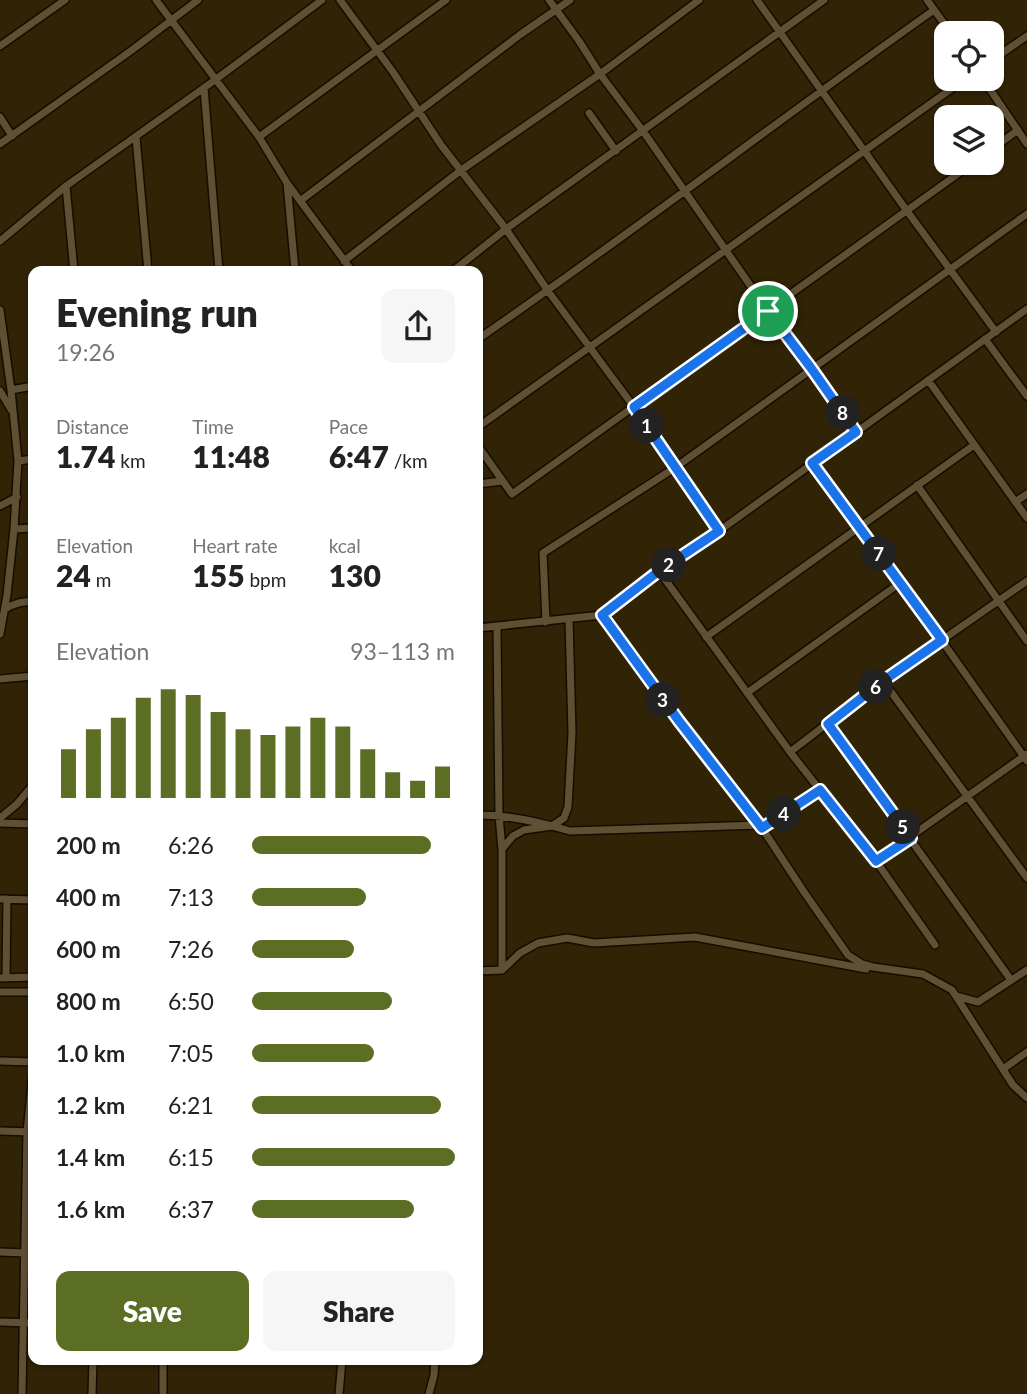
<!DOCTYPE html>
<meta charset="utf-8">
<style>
:root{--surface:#fff;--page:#f6f6f6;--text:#222;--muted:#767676;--accent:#5c6d24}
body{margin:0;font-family:Lato,sans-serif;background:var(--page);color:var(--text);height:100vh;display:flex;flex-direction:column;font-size:26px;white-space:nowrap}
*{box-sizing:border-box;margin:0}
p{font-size:23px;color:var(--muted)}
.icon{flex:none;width:38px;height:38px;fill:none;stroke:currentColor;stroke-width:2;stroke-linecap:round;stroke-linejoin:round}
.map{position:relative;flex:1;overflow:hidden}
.details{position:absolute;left:28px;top:266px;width:455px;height:1099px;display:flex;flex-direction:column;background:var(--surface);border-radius:14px;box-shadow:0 2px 5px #0004}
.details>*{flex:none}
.controls{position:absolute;left:934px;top:21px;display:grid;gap:14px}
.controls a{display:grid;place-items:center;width:70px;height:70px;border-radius:14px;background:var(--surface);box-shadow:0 2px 5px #0004;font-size:35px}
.pin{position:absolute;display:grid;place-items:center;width:60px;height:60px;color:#fff;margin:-30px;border:4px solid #fff;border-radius:50%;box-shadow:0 2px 7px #0007}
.km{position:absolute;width:35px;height:35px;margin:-18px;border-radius:50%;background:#222;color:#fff;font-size:19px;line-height:35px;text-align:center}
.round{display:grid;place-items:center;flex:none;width:74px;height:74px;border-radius:14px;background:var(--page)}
.head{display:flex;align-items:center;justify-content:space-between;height:119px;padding:0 28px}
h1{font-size:38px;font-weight:800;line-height:52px}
.metrics{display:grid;grid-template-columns:repeat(3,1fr);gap:10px;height:119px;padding:7px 28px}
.metrics div{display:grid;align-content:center}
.metrics b{font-size:30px;font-weight:800}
.metrics small{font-size:19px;font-weight:400}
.metrics p{font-size:19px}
.chart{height:196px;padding:14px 28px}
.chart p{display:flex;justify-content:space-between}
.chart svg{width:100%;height:126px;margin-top:7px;stroke:var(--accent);stroke-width:6}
.cta{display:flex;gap:14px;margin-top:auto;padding:14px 28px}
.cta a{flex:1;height:80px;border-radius:14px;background:var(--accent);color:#fff;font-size:28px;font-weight:800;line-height:80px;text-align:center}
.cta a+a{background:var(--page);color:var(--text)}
ul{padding:0 28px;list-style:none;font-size:23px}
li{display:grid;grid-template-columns:112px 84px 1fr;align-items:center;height:52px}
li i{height:18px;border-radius:9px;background:var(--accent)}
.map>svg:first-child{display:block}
</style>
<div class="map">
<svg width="1027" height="1394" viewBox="0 0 1027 1394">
<rect width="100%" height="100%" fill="#302306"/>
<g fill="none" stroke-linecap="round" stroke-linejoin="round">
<g stroke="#160c00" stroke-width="10">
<path id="street" d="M156,0L259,137L287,183L352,271
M340,0L393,72L441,145L506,229L548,291L634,407L719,531
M549,0L579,41L600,74L643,131L768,311L811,368L856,432
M757,0L907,211L996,332
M927,0L951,33
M0,46L65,0
M992,60L1027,36
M983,79L1027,144
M204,88L219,271
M589,113L616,151
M0,117L12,136
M136,137L148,271
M259,137L446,0
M0,144L132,50L198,0
M992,149L1018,130
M287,183L295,271
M66,186L74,271
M300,201L521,34L570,0
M0,241L66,186L215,80L322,0
M344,261L460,171L600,74L699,0
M453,271L506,229L824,0
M0,310L11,390L18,461L14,529L7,595L0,634
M478,339C632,233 781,118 934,10
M985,339L1027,396
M928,380L1027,518
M11,390L33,386
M0,391L12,411
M478,427L965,79
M478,446L512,494L973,163
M18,461L33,459
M812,463L942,641L1027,761
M478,484L502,481
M917,485L1027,641
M1015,502L1027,494
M0,506L17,497
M14,529L33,528
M659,571L790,752L876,861L935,945
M5,609C14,603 22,602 33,601
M602,615L679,721L762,828L804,892L848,955L862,964L873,967L923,974L952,990L1013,1085L1027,1098
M546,622L543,553L676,467L1027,214
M497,626L499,815L502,850V970
M478,628L602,615L659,571L719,531L1027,309
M706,637L974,445
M0,679L33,676
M883,681L1027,878
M747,693L900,583
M828,724L1011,980
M790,752L883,681L1027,581
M478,815C509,815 540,822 570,831L760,825
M0,818L17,804L33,785
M0,823L33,824
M762,828L820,790
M502,849L513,836L524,830L552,826L564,818L568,807L572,733L569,619
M876,861L1027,754
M0,899L33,900
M478,971L502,970L520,953L538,943L567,938L594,943L695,937L866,969
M0,978L33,977
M6,978L7,899
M0,992H33
M956,996L978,1002L1027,970
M0,1061L33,1062
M1003,1069L1027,1052
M0,1131L33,1132
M0,1252L25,1253
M0,1322L33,1323
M22,1394L27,1132L33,1073
M92,1394L93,1360
M163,1394V1360
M339,1394L342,1360
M429,1394L434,1375L435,1360"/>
</g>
<use href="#street" stroke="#5f5034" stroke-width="7"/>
</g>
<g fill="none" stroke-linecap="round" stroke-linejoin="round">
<g stroke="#fff" stroke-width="14">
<path id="route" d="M768,311L811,368L856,432L812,463L942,640L883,681L828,724L911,838L876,861L820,790L762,828L679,721L602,615L659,571L719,531L634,407Z"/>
</g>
<use href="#route" stroke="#1a73e8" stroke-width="9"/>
</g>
</svg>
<div class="controls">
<a><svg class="icon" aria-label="locate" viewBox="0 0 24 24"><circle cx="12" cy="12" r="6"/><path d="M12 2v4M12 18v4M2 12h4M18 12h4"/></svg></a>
<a><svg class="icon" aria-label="layers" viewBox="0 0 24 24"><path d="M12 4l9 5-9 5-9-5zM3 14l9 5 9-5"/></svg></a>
</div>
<div class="pin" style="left:768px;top:311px;background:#1e9e55"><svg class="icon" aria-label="arrive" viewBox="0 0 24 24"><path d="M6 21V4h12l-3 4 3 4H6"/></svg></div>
<b class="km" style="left:647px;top:426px">1</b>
<b class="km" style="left:669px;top:565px">2</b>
<b class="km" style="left:663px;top:700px">3</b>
<b class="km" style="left:784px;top:814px">4</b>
<b class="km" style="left:903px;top:827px">5</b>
<b class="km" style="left:876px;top:687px">6</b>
<b class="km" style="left:879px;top:554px">7</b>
<b class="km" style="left:843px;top:413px">8</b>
<section class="details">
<div class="head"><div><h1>Evening run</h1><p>19:26</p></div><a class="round"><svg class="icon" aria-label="share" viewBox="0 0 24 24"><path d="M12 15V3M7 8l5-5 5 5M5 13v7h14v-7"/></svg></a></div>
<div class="metrics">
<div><p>Distance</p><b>1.74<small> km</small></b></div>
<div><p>Time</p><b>11:48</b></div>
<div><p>Pace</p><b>6:47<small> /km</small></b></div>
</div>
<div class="metrics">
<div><p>Elevation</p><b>24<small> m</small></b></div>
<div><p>Heart rate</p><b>155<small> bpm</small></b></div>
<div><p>kcal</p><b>130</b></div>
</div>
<div class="chart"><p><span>Elevation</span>93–113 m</p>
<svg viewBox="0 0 160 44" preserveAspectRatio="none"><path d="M5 44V27M15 44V20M25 44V16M35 44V9M45 44V6M55 44V8M65 44V14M75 44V20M85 44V22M95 44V19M105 44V16M115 44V19M125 44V27M135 44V35M145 44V38M155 44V33"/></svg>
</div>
<ul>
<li><b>200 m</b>6:26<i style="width:88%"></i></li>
<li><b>400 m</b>7:13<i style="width:56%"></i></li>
<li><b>600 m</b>7:26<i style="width:50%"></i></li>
<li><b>800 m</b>6:50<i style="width:69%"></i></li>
<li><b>1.0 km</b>7:05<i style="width:60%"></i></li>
<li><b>1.2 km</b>6:21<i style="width:93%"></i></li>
<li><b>1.4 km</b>6:15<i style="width:100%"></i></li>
<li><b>1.6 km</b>6:37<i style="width:80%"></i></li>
</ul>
<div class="cta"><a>Save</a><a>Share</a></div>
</section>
</div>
